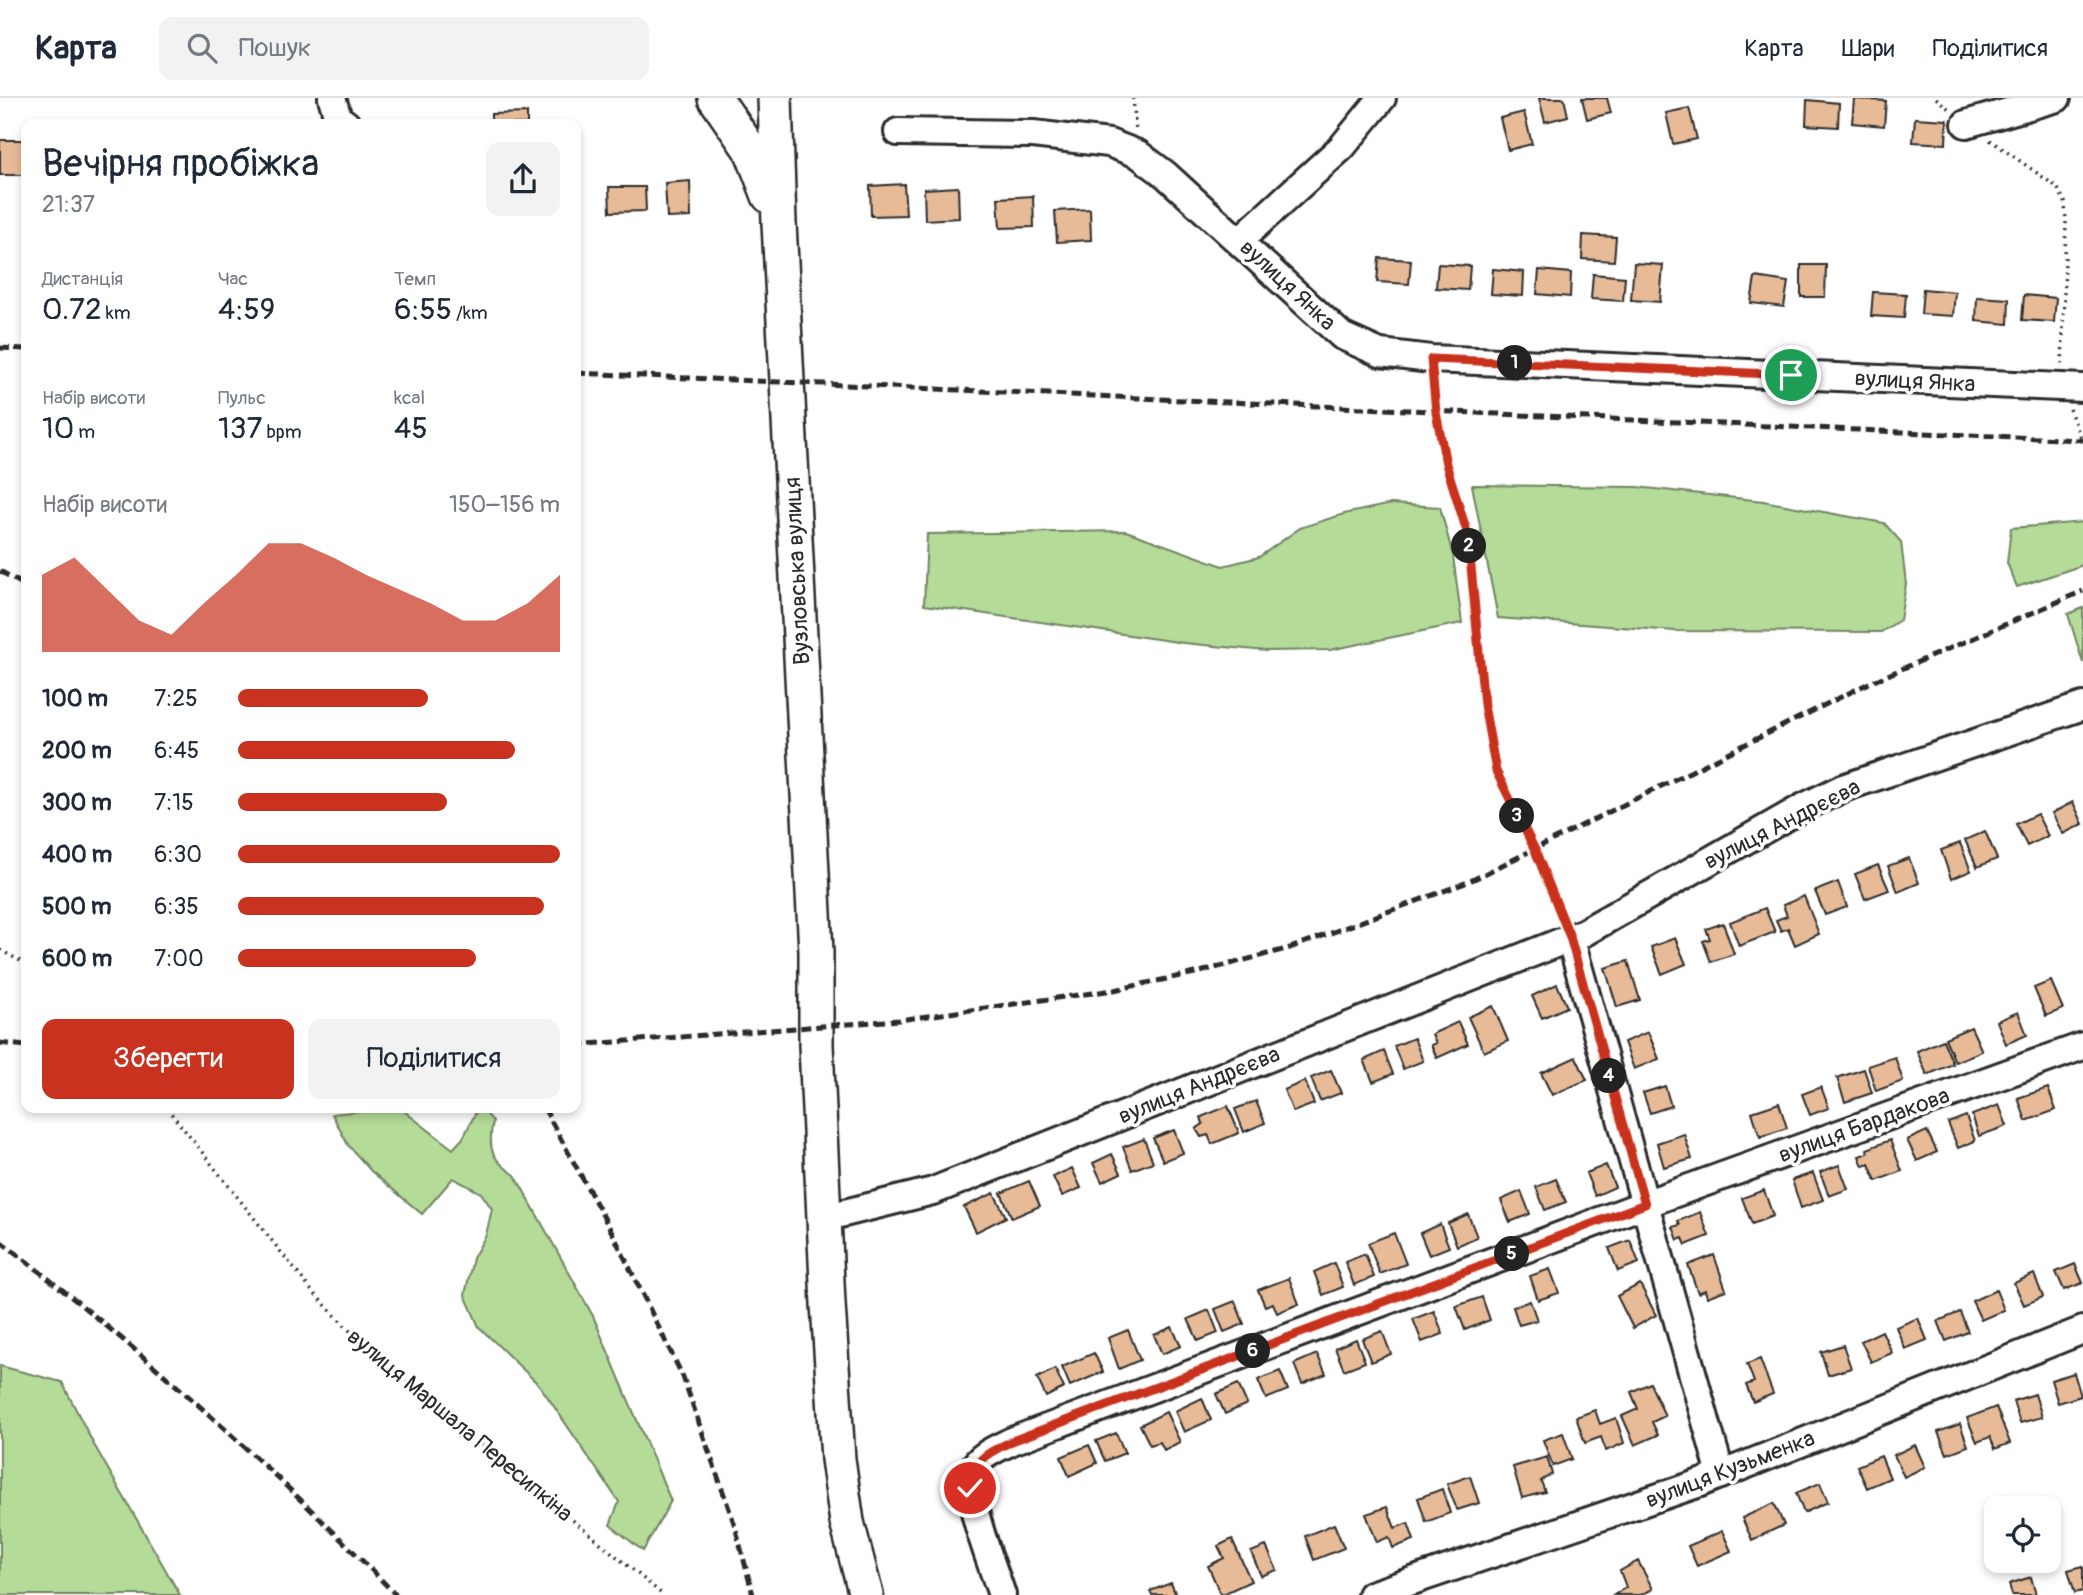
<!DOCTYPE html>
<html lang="uk">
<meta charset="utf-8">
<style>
:root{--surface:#fff;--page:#f2f2f3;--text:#1f2937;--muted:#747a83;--line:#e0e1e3;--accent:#c8321e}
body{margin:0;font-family:Pangolin,sans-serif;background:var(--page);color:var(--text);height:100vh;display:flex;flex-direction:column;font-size:26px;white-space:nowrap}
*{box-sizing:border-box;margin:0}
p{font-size:23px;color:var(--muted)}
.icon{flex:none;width:38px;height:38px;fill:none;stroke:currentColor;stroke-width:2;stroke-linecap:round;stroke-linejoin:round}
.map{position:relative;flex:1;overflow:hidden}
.side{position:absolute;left:21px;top:21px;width:560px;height:994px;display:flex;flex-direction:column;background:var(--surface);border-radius:14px;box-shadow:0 4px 10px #0003}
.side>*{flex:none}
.tools{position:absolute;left:1984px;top:1398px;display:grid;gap:14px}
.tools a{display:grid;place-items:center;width:77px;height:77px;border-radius:14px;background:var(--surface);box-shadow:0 4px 10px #0003;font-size:35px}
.pin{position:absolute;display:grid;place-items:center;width:60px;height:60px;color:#fff;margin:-30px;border:4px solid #fff;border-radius:50%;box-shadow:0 2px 7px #0007}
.km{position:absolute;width:35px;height:35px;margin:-18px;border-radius:50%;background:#222;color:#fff;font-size:19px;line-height:35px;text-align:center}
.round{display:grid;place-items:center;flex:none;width:74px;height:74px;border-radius:14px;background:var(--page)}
.headline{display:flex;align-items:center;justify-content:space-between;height:119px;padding:0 21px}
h1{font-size:38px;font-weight:600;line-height:52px}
.figures{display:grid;grid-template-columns:repeat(3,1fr);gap:10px;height:119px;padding:7px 21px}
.figures div{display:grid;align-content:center}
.figures b{font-size:30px;font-weight:600}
.figures small{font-size:19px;font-weight:400}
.figures p{font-size:19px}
.chart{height:196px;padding:14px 21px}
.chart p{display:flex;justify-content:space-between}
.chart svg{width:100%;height:126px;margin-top:7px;fill:var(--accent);opacity:.7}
.action{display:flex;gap:14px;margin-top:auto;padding:14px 21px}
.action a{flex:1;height:80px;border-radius:14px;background:var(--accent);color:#fff;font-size:28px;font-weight:600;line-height:80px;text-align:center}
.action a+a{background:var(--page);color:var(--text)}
ul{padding:0 21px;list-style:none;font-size:23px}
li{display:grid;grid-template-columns:112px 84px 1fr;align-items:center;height:52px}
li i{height:18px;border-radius:9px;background:var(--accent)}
header{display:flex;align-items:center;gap:42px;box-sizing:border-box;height:98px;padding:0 35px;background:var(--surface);border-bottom:2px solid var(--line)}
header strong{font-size:33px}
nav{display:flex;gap:38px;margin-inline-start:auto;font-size:24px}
.search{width:490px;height:63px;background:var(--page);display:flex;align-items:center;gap:18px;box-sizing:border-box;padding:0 24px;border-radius:14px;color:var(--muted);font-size:26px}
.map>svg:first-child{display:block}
</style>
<header>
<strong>Карта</strong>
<div class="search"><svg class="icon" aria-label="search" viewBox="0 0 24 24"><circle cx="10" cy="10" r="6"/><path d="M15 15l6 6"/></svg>Пошук</div>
<nav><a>Карта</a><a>Шари</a><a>Поділитися</a></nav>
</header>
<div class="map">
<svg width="2083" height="1497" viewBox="0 0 2083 1497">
<rect width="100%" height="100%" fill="#fff"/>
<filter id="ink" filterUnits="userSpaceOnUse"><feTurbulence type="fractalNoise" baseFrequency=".0143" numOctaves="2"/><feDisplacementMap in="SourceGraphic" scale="14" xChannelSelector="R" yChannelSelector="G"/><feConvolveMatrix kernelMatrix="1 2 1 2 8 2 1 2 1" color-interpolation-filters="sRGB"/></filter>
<g filter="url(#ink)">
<path fill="#b4db98" stroke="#708362" stroke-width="2" d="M1472,387L1637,389L1763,403L1884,425L1901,444L1906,486L1900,522L1881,534L1675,533L1498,520Z
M1391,406L1440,409L1453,458L1462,525L1330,552L1266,553L1184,545L924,507L927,436L1126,433L1223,468L1259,459L1300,430L1344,416Z
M2083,424V467L2017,489L2007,465L2011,430Z
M2083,510V565L2068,516Z
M388,1010H400L453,1051L463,1040L478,1010H481L493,1023C487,1051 492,1062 515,1077L593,1218L671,1403L643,1453L610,1427L619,1404L540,1288L479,1229L465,1197L473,1160L486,1137L492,1111L481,1095L453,1080L422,1116L371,1073L348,1047L332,1016Z
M0,1268L62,1284L93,1345L180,1497H0Z"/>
<path fill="#e7bb97" stroke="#2b2b2b" stroke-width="2" d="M1539,0H1564L1568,18L1545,24Z
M1582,0H1607L1611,15L1587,21Z
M1854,1L1886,3L1884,28L1852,25Z
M1807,2L1839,5L1838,29L1806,27Z
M1689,10L1697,41L1673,46L1666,15Z
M1524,14L1532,46L1508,52L1500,20Z
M527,15V26H491V16Z
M1915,20L1947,22L1946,46L1913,44Z
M0,42H26V77H0Z
M690,83L691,119L667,120L665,85Z
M904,86L906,117L871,118L870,88Z
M609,89H645L646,113L610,114Z
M958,89L959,120L925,122L924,91Z
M1033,98L1034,129L1000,130L998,100Z
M1090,111L1091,142L1057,144L1055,113Z
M1583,137L1616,139L1614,163L1582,161Z
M1379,160L1411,162L1409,186L1377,184Z
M1634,165L1663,167L1660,204L1631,202Z
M1438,166L1470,168L1468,192L1436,190Z
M1801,167H1826L1825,199H1801Z
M1493,171L1524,174L1523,198L1491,196Z
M1539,172L1571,175L1570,199L1537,196Z
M1593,176L1625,179L1623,203L1591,201Z
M1755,179L1788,184L1784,209L1751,205Z
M1923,191L1955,194L1953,218L1921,216Z
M1873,194L1906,196L1904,220L1871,218Z
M2024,197L2056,200L2054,224L2022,222Z
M1977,199L2009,201L2008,226L1976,223Z
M2073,704L2083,726L2063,736L2052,715Z
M2037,716L2048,738L2027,748L2016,726Z
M1985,733L1997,761L1977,769L1965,742Z
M1960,745L1971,773L1951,781L1941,752Z
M1909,760L1919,785L1898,794L1888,768Z
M1878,767L1889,792L1865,801L1855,776Z
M1838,784L1847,809L1825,817L1815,793Z
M1804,798L1819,836L1795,847L1788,830L1781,833L1776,822L1787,818L1783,807Z
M1765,810L1775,834L1739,848L1730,824Z
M1723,825L1734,856L1711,864L1703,843L1710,841L1706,831Z
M1675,840L1686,866L1662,876L1651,849Z
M1628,863L1640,902L1617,909L1605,870Z
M2051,883L2063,911L2046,918L2034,890Z
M1557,886L1567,909L1542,920L1532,898Z
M1493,908L1508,943L1484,954L1468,919Z
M2018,914L2027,937L2006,946L1997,923Z
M1458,924L1468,946L1437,960L1431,947L1436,945L1432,936Z
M1971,929L1982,953L1955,964L1945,940Z
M1648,934L1659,961L1634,971L1624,944Z
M1414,940L1423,963L1403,971L1394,948Z
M1943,942L1953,966L1927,977L1917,953Z
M1384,953L1393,976L1373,984L1364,962Z
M1576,959L1587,982L1552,997L1541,975Z
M1895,959L1903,983L1876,993L1868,968Z
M1864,971L1872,995L1845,1004L1837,980Z
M1331,972L1341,995L1320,1003L1311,980Z
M1305,983L1314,1006L1293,1014L1284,992Z
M1665,988L1671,1008L1650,1015L1643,995Z
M1821,989L1829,1010L1810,1017L1802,996Z
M2048,990L2056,1012L2026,1023L2018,1000Z
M1256,1003L1265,1025L1244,1034L1235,1011Z
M1779,1005L1787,1030L1760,1039L1752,1014Z
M1999,1007L2007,1028L1979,1038L1972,1017Z
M1228,1008L1239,1035L1212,1046L1208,1037L1201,1039L1196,1031L1203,1026L1201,1019Z
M1966,1018L1975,1043L1958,1050L1948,1025Z
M1174,1032L1183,1055L1163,1063L1153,1040Z
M1927,1033L1937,1054L1917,1063L1907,1042Z
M1684,1036L1692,1061L1664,1069L1657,1045Z
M1144,1041L1153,1064L1132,1072L1123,1049Z
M1890,1042L1902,1073L1876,1083L1869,1066L1863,1068L1859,1058L1868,1055L1867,1051Z
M1112,1056L1121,1075L1102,1084L1093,1065Z
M1606,1067L1615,1089L1595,1098L1586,1075Z
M1839,1067L1848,1091L1829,1098L1820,1074Z
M1072,1070L1081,1090L1062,1098L1053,1079Z
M1813,1075L1823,1102L1801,1110L1792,1082Z
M1556,1081L1566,1104L1545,1112L1536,1089Z
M1029,1083L1040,1108L1012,1120L1001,1095Z
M1764,1092L1773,1118L1752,1126L1742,1100Z
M1521,1093L1530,1116L1510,1124L1501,1102Z
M994,1095L1006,1119L976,1134L964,1109Z
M1700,1114L1709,1138L1686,1147L1683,1140L1678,1142L1673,1129L1680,1127L1678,1123Z
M1468,1116L1477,1139L1457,1148L1448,1125Z
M1440,1126L1449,1149L1429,1157L1420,1135Z
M1394,1135L1406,1166L1380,1176L1368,1145Z
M1630,1142L1639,1165L1618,1173L1609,1150Z
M1365,1156L1374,1179L1354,1187L1345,1164Z
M1714,1157L1726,1192L1707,1199L1705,1192L1698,1195L1688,1167Z
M1334,1165L1343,1189L1323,1197L1314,1174Z
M2075,1166L2083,1185L2064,1192L2056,1174Z
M1550,1171L1559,1195L1538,1202L1530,1178Z
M2034,1176L2043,1199L2024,1207L2014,1185Z
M1289,1180L1299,1206L1277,1215L1273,1205L1265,1208L1258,1192Z
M1640,1186L1656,1217L1633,1230L1617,1198Z
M1996,1192L2004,1212L1981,1222L1972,1203Z
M1482,1199L1490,1222L1465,1232L1456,1208Z
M1235,1203L1244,1226L1224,1234L1215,1211Z
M1530,1203L1537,1222L1519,1227L1513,1209Z
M1209,1212L1218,1235L1198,1243L1188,1221Z
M1434,1213L1443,1236L1422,1244L1413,1221Z
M1960,1214L1968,1234L1946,1243L1938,1223Z
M1918,1220L1927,1242L1905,1251L1896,1229Z
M1172,1229L1181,1248L1162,1256L1154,1237Z
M1128,1232L1140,1262L1119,1271L1108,1240Z
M1382,1233L1391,1256L1371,1264L1362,1241Z
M1882,1233L1892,1255L1871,1264L1861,1243Z
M1356,1241L1365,1264L1344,1272L1335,1250Z
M1843,1247L1851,1270L1828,1277L1821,1254Z
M1094,1255L1103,1274L1070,1288L1062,1269Z
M1317,1256L1326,1276L1302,1286L1294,1266Z
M1760,1261L1773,1296L1753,1304L1746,1287L1754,1284L1747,1266Z
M1055,1271L1064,1290L1046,1299L1037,1280Z
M1280,1273L1288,1292L1266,1301L1258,1282Z
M2074,1275L2081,1298L2058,1305L2051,1282Z
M1650,1285L1665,1318L1652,1324L1658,1337L1635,1347L1622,1318L1638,1311L1631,1294Z
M1238,1286L1247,1306L1225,1316L1216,1296Z
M2035,1296L2042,1319L2020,1325L2013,1303Z
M1202,1300L1211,1322L1184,1334L1175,1313Z
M1996,1309L2010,1345L1995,1351L1990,1339L1977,1344L1967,1320Z
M1595,1312L1600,1326L1616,1320L1624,1345L1606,1353L1601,1339L1585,1345L1576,1319Z
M1166,1314L1180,1344L1164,1352L1160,1344L1150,1347L1140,1327Z
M1960,1326L1968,1348L1947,1356L1938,1334Z
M1116,1335L1125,1355L1105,1363L1096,1343Z
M1563,1335L1572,1361L1553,1368L1543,1342Z
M1089,1347L1097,1365L1069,1378L1061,1359Z
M1915,1347L1925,1369L1904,1379L1894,1357Z
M1881,1358L1890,1380L1867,1390L1857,1368Z
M1547,1359L1552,1376L1541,1383L1545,1394L1522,1400L1513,1369Z
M1470,1378L1479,1405L1457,1412L1447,1386Z
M1820,1385L1828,1404L1804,1415L1796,1395Z
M1442,1391L1450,1415L1426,1424L1418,1400Z
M1774,1405L1784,1427L1752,1442L1742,1420Z
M1387,1409L1395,1430L1408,1425L1414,1442L1393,1450L1389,1439L1377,1444L1366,1416Z
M1334,1426L1344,1450L1314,1462L1305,1438Z
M1722,1433L1731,1453L1697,1468L1688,1448Z
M1232,1441L1251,1483L1221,1497L1208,1468L1224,1460L1218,1448Z
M1266,1448L1277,1472L1261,1478L1251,1454Z
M1638,1463L1653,1491L1641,1497H1614L1626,1489L1620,1473Z
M2083,1468V1493L2075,1495L2068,1472Z
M2031,1479L2036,1497H2012L2009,1486Z
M1171,1485L1176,1497H1152L1150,1493Z"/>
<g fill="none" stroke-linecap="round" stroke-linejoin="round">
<g stroke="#2b2b2b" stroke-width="32">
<path id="minor" d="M332,0L338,20L346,26
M1966,26L2057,0
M898,34L1033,36L1109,45L1138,56L1166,77L1342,238L1380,255L1431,261L2083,290
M1240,142L1342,49L1382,0
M1570,839L1721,1377
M824,1120L933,1093L1583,835L1802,710L1843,690L2083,608
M1002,1497C994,1471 962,1396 973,1371C979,1357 998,1350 1012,1343L1645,1106L2083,948
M1371,1497L1703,1384L2083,1232"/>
</g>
<g stroke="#2b2b2b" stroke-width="38">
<path id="major" d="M715,0L752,54L769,98
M775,0L779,125L816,854V947L828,1206L838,1361L847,1424L866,1497"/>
</g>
<path stroke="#2b2b2b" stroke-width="3.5" stroke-dasharray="2 5" stroke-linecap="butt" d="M1133,0L1136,33
M1936,0L1950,12
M1990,42L2057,89L2065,104L2066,124L2062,270
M1433,284L1446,366L1468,437L1484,607L1496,673L1535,752L1562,819
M2069,311L2083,344
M0,852L26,866
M167,1010L311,1192L368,1252L663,1497"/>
<use href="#minor" stroke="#fff" stroke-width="26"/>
<use href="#major" stroke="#fff" stroke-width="33"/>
<path stroke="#2b2b2b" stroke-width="5" stroke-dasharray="10 5" stroke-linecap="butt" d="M0,250L26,251
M576,275L2083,342
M0,473L26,488
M0,945L26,948
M576,947L899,922L1114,892L1200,874L1290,850L1468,784L1869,585L2083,493
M544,1010L614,1138L683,1279L735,1428L753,1497
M0,1143C140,1250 273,1370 396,1497"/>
</g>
</g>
<g fill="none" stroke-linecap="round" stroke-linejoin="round" filter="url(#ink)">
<g stroke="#fff" stroke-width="14">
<path id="route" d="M970,1390C974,1360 986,1356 1012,1343L1645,1106L1570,839L1535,752L1496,673L1484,607L1468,437L1446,366L1436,314L1431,261L1791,277"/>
</g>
<use href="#route" stroke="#c8321e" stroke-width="9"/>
</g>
<g text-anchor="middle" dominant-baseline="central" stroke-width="7" stroke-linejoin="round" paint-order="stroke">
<g font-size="23" fill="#2b2b2b" stroke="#fff">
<text transform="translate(1288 187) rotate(43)">вулиця Янка</text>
<text transform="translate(1915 283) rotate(3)">вулиця Янка</text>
<text transform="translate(797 473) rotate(-93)">Вузловська вулиця</text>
<text transform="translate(1782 726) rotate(-27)">вулиця Андрєєва</text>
<text transform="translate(1199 987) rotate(-22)">вулиця Андрєєва</text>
<text transform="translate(1864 1027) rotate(-20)">вулиця Бардакова</text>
<text transform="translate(460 1327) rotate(40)">вулиця Маршала Пересипкіна</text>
<text transform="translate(1730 1371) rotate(-21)">вулиця Кузьменка</text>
</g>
</g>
</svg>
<div class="tools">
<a><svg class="icon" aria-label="locate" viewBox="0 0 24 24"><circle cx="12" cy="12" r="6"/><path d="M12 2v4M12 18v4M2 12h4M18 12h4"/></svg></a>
</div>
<div class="pin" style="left:1791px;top:277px;background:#1e9e55"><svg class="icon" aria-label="arrive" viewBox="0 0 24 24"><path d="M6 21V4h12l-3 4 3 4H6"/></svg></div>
<div class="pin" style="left:970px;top:1390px;background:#d93025"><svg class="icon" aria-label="check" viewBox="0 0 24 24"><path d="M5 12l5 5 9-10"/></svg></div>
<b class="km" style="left:1515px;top:265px">1</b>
<b class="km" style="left:1469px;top:448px">2</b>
<b class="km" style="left:1517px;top:718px">3</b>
<b class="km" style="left:1609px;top:978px">4</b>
<b class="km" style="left:1512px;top:1156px">5</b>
<b class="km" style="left:1253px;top:1253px">6</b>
<section class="side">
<div class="headline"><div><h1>Вечірня пробіжка</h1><p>21:37</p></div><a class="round"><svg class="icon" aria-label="share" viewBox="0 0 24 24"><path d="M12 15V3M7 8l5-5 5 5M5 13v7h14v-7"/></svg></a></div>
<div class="figures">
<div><p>Дистанція</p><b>0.72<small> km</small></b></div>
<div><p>Час</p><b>4:59</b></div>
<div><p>Темп</p><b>6:55<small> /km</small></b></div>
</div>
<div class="figures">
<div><p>Набір висоти</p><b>10<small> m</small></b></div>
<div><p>Пульс</p><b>137<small> bpm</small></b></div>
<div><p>kcal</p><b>45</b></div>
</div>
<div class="chart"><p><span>Набір висоти</span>150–156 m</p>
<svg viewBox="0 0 160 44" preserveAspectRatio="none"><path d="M0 44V17L10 11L20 22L30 33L40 38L50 27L60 17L70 6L80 6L90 11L100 17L110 22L120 27L130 33L140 33L150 27L160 17V44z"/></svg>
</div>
<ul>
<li><b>100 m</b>7:25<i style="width:59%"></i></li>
<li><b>200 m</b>6:45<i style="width:86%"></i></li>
<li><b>300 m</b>7:15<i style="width:65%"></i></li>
<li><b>400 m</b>6:30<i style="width:100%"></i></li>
<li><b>500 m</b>6:35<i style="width:95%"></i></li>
<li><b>600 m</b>7:00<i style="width:74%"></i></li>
</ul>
<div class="action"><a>Зберегти</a><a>Поділитися</a></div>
</section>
</div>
